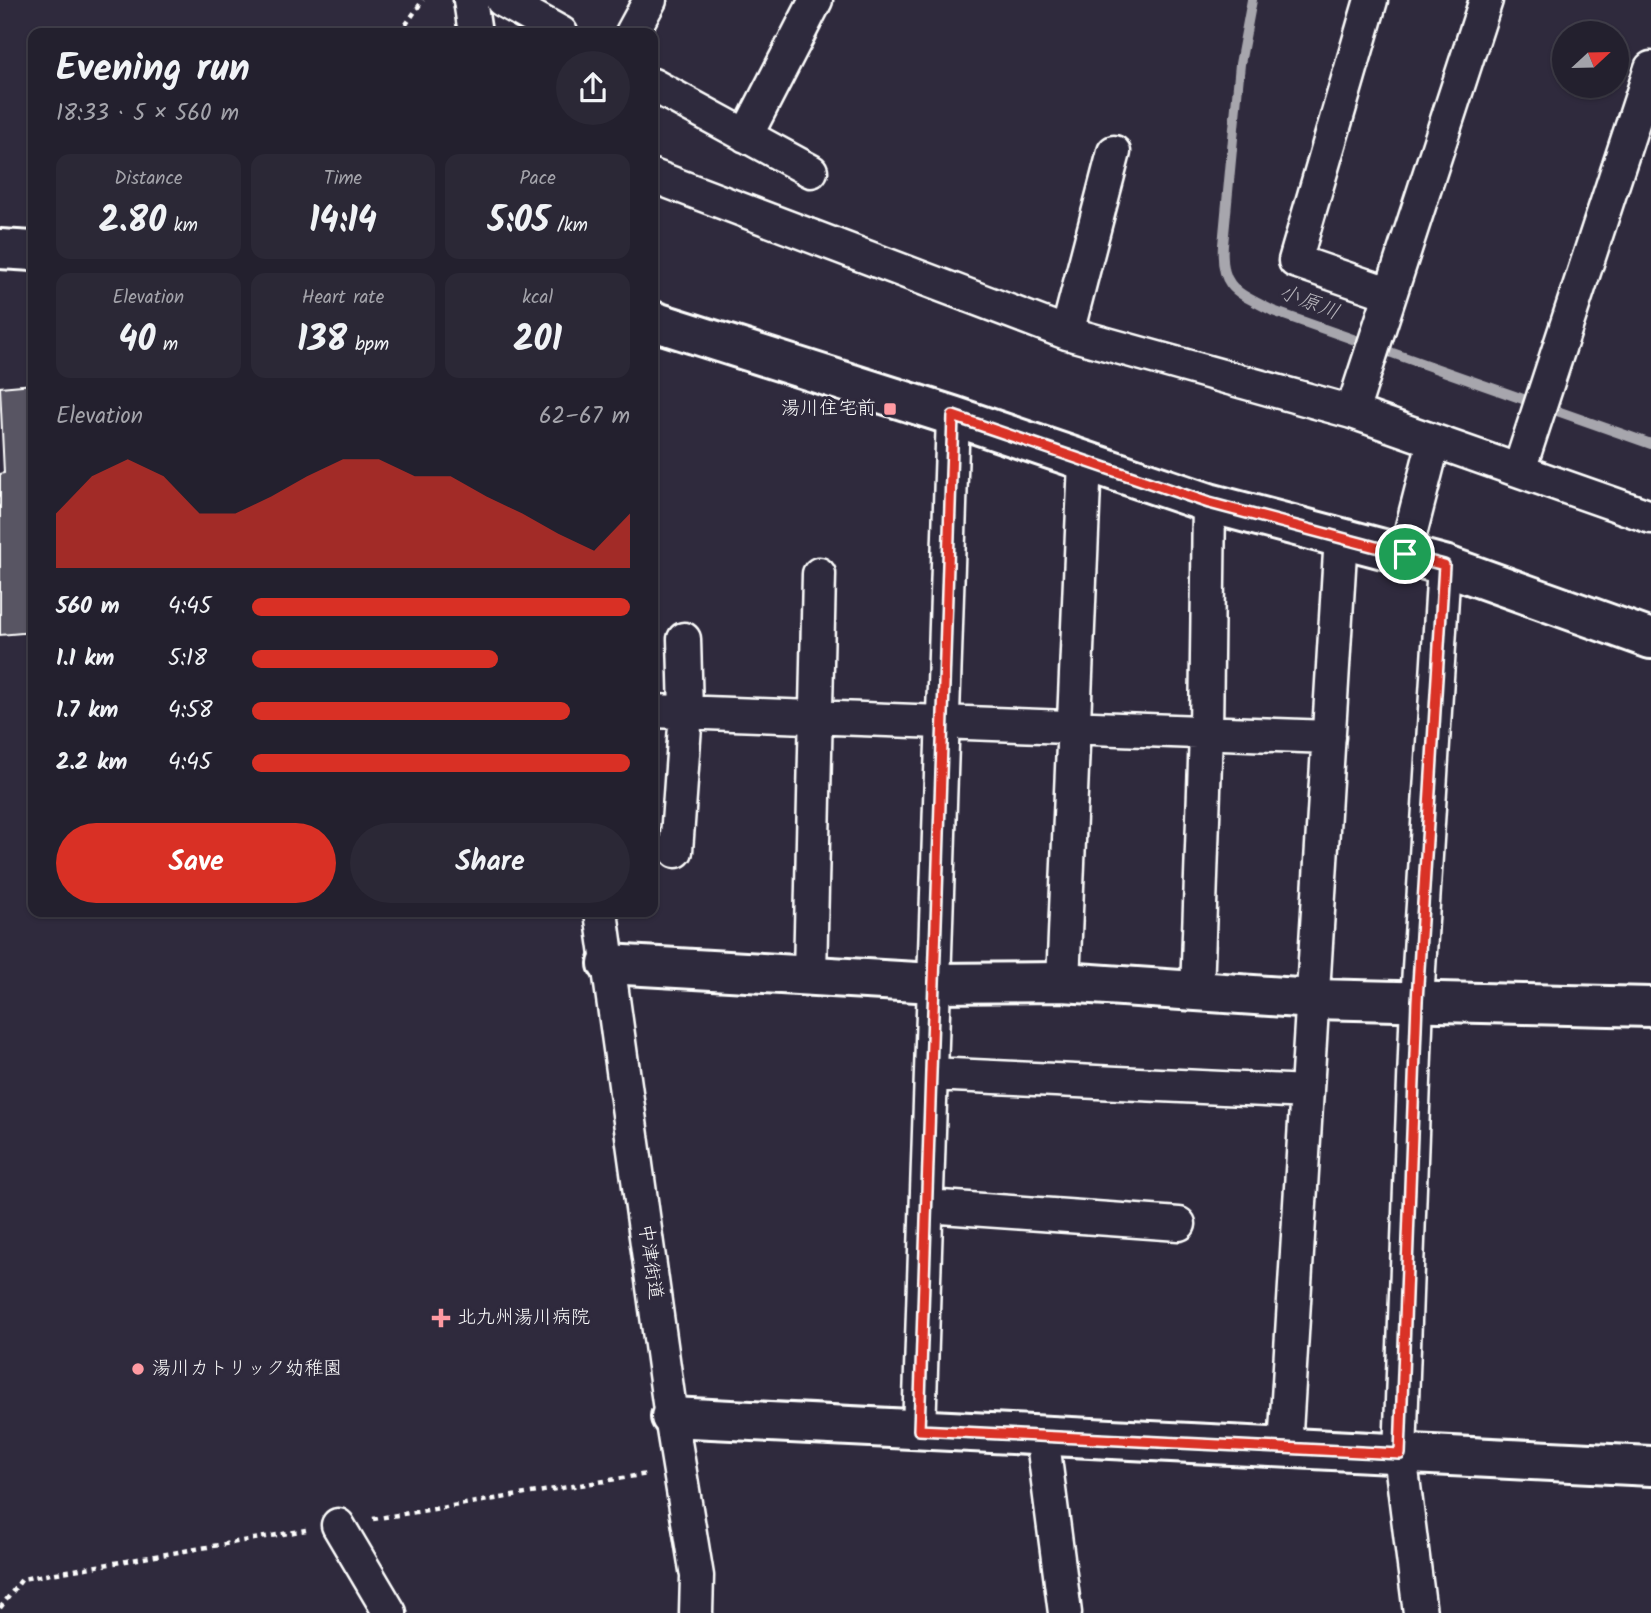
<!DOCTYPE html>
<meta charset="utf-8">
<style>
:root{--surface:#23202e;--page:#2b2836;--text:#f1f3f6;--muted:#a3a3aa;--line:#403e4a;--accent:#d93025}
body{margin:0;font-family:Kalam,"Klee One",sans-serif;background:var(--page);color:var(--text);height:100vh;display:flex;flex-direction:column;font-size:26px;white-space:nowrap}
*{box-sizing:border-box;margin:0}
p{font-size:23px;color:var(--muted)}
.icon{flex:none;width:38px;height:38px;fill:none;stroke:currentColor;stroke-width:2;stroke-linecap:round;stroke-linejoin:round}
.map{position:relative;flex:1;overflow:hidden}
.side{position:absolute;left:28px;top:28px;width:630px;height:889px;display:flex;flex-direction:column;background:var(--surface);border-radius:14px;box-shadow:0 2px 5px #0004,0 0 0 2px var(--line)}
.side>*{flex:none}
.needle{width:46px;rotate:68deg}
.buttons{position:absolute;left:1552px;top:21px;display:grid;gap:14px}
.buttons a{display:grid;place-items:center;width:77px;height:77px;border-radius:50%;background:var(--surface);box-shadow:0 2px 5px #0004,0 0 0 2px var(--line);font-size:35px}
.pin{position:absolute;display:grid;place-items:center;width:60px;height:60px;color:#fff;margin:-30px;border:4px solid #fff;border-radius:50%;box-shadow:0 2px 7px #0007}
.round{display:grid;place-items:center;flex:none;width:74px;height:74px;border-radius:37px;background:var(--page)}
.headline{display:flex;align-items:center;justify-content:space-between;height:119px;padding:0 28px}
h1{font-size:38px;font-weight:800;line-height:52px}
.stats{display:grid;grid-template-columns:repeat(3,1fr);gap:10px;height:119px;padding:7px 28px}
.stats div{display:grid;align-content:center;border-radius:14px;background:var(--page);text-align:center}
.stats b{font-size:35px;font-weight:800}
.stats small{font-size:19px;font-weight:400}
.stats p{font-size:19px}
.chart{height:196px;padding:14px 28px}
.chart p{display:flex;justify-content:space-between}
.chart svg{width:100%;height:126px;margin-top:7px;fill:var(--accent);opacity:.7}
.action{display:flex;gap:14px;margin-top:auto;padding:14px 28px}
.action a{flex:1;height:80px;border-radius:42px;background:var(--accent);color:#fff;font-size:28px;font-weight:800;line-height:80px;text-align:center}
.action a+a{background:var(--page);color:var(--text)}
ul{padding:0 28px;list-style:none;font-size:23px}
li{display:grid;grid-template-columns:112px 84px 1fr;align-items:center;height:52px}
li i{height:18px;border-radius:9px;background:var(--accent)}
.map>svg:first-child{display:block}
</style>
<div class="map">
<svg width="1651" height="1613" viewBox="0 0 1651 1613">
<rect width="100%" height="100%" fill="#2f2a3d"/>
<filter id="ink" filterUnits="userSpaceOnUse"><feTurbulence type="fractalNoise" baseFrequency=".0143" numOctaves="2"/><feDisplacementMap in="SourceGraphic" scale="14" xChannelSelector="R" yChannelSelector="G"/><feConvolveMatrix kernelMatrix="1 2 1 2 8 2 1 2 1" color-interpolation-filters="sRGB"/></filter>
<g filter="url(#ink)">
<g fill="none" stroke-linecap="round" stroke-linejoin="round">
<path stroke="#a7a6ad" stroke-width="10" d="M1252,0L1240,64L1223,245C1220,289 1237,292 1273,311L1651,444"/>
</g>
<path fill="#595564" stroke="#fff" stroke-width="2" d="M33,384V632L0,635V474L4,473L0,387Z"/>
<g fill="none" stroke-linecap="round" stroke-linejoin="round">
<g stroke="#fff" stroke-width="37">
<path id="street" d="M470,0L475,33
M502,0L561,33
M1371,0L1295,261L1388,293
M632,33L650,0
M653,85L811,171
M746,136L816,0
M653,176L1067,333L1352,412L1651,517
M1067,333L1114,152
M1352,412L1486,0
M1519,470L1651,68
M1405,554L1434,441
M653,711L1329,737
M676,851L686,712L684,639
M601,912L671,1417L697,1576L696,1613
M810,975L819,574
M1063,982L1085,461
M1197,992L1206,732L1209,503
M931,1074L1307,1092
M927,1206L1179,1224
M919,1430L953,416
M1042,1435L1065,1613
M1285,1448L1341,536
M338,1525L390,1613
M1420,1613L1400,1454L1417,1001L1444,565"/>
</g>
<g stroke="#fff" stroke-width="44">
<path id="secondary" d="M0,249L33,251
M653,321L953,416L1209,503L1444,565L1651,639
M608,964L934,983L1063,982L1313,999L1651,1007
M671,1417L1651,1466"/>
</g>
<path stroke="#fff" stroke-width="4.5" stroke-dasharray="5 5" stroke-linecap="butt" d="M400,33L423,0
M373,1519L647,1474
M0,1608L22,1579L306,1530"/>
<use href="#street" stroke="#2f2a3d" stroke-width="32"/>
<use href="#secondary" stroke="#2f2a3d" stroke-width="38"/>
</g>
</g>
<g fill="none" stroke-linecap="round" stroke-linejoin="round" filter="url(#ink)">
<g stroke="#fff" stroke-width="14">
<path id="route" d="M953,416L1209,503L1444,565L1417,1001L1400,1454L919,1430Z"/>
</g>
<use href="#route" stroke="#d93025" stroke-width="9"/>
</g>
<g fill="#ff9aa2" stroke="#2f2a3d" stroke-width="2.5">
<rect x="883" y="402" width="14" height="14" rx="3.5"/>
<path d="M437.5 1307.5h7v7h7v7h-7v7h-7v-7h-7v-7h7z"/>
<circle cx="138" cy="1369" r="7"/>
</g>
<g text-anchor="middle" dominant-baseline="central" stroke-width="6" stroke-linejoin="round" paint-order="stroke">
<g font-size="19" fill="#fff" stroke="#2f2a3d" text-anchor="start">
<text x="876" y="409" text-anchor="end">湯川住宅前</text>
<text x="457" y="1318">北九州湯川病院</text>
<text x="152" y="1369">湯川カトリック幼稚園</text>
</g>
<g font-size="19" fill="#fff" stroke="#2f2a3d">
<text transform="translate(650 1262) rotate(82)">中津街道</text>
</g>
<g font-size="21" font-style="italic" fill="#b6b4bb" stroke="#2f2a3d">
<text transform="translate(1309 303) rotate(21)">小原川</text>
</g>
</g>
</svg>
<div class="buttons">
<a><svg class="needle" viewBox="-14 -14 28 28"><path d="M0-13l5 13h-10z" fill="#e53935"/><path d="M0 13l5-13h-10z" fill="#a3a3aa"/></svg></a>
</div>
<div class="pin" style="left:1405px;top:554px;background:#1e9e55"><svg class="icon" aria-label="arrive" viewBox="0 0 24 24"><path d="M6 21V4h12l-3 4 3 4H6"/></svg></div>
<section class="side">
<div class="headline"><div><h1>Evening run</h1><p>18:33 · 5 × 560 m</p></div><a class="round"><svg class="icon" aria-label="share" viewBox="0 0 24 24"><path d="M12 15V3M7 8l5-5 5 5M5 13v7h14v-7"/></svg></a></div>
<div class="stats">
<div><p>Distance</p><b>2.80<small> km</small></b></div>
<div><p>Time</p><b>14:14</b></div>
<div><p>Pace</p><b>5:05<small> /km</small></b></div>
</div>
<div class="stats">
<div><p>Elevation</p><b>40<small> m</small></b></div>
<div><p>Heart rate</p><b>138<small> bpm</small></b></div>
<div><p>kcal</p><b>201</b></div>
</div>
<div class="chart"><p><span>Elevation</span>62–67 m</p>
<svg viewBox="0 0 160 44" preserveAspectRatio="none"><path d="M0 44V25L10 12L20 6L30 12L40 25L50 25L60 19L70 12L80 6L90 6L100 12L110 12L120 19L130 25L140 32L150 38L160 25V44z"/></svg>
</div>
<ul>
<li><b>560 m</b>4:45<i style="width:100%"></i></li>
<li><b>1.1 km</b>5:18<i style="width:65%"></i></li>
<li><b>1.7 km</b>4:58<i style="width:84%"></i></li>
<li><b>2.2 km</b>4:45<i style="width:100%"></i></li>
</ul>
<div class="action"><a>Save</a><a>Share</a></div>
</section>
</div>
